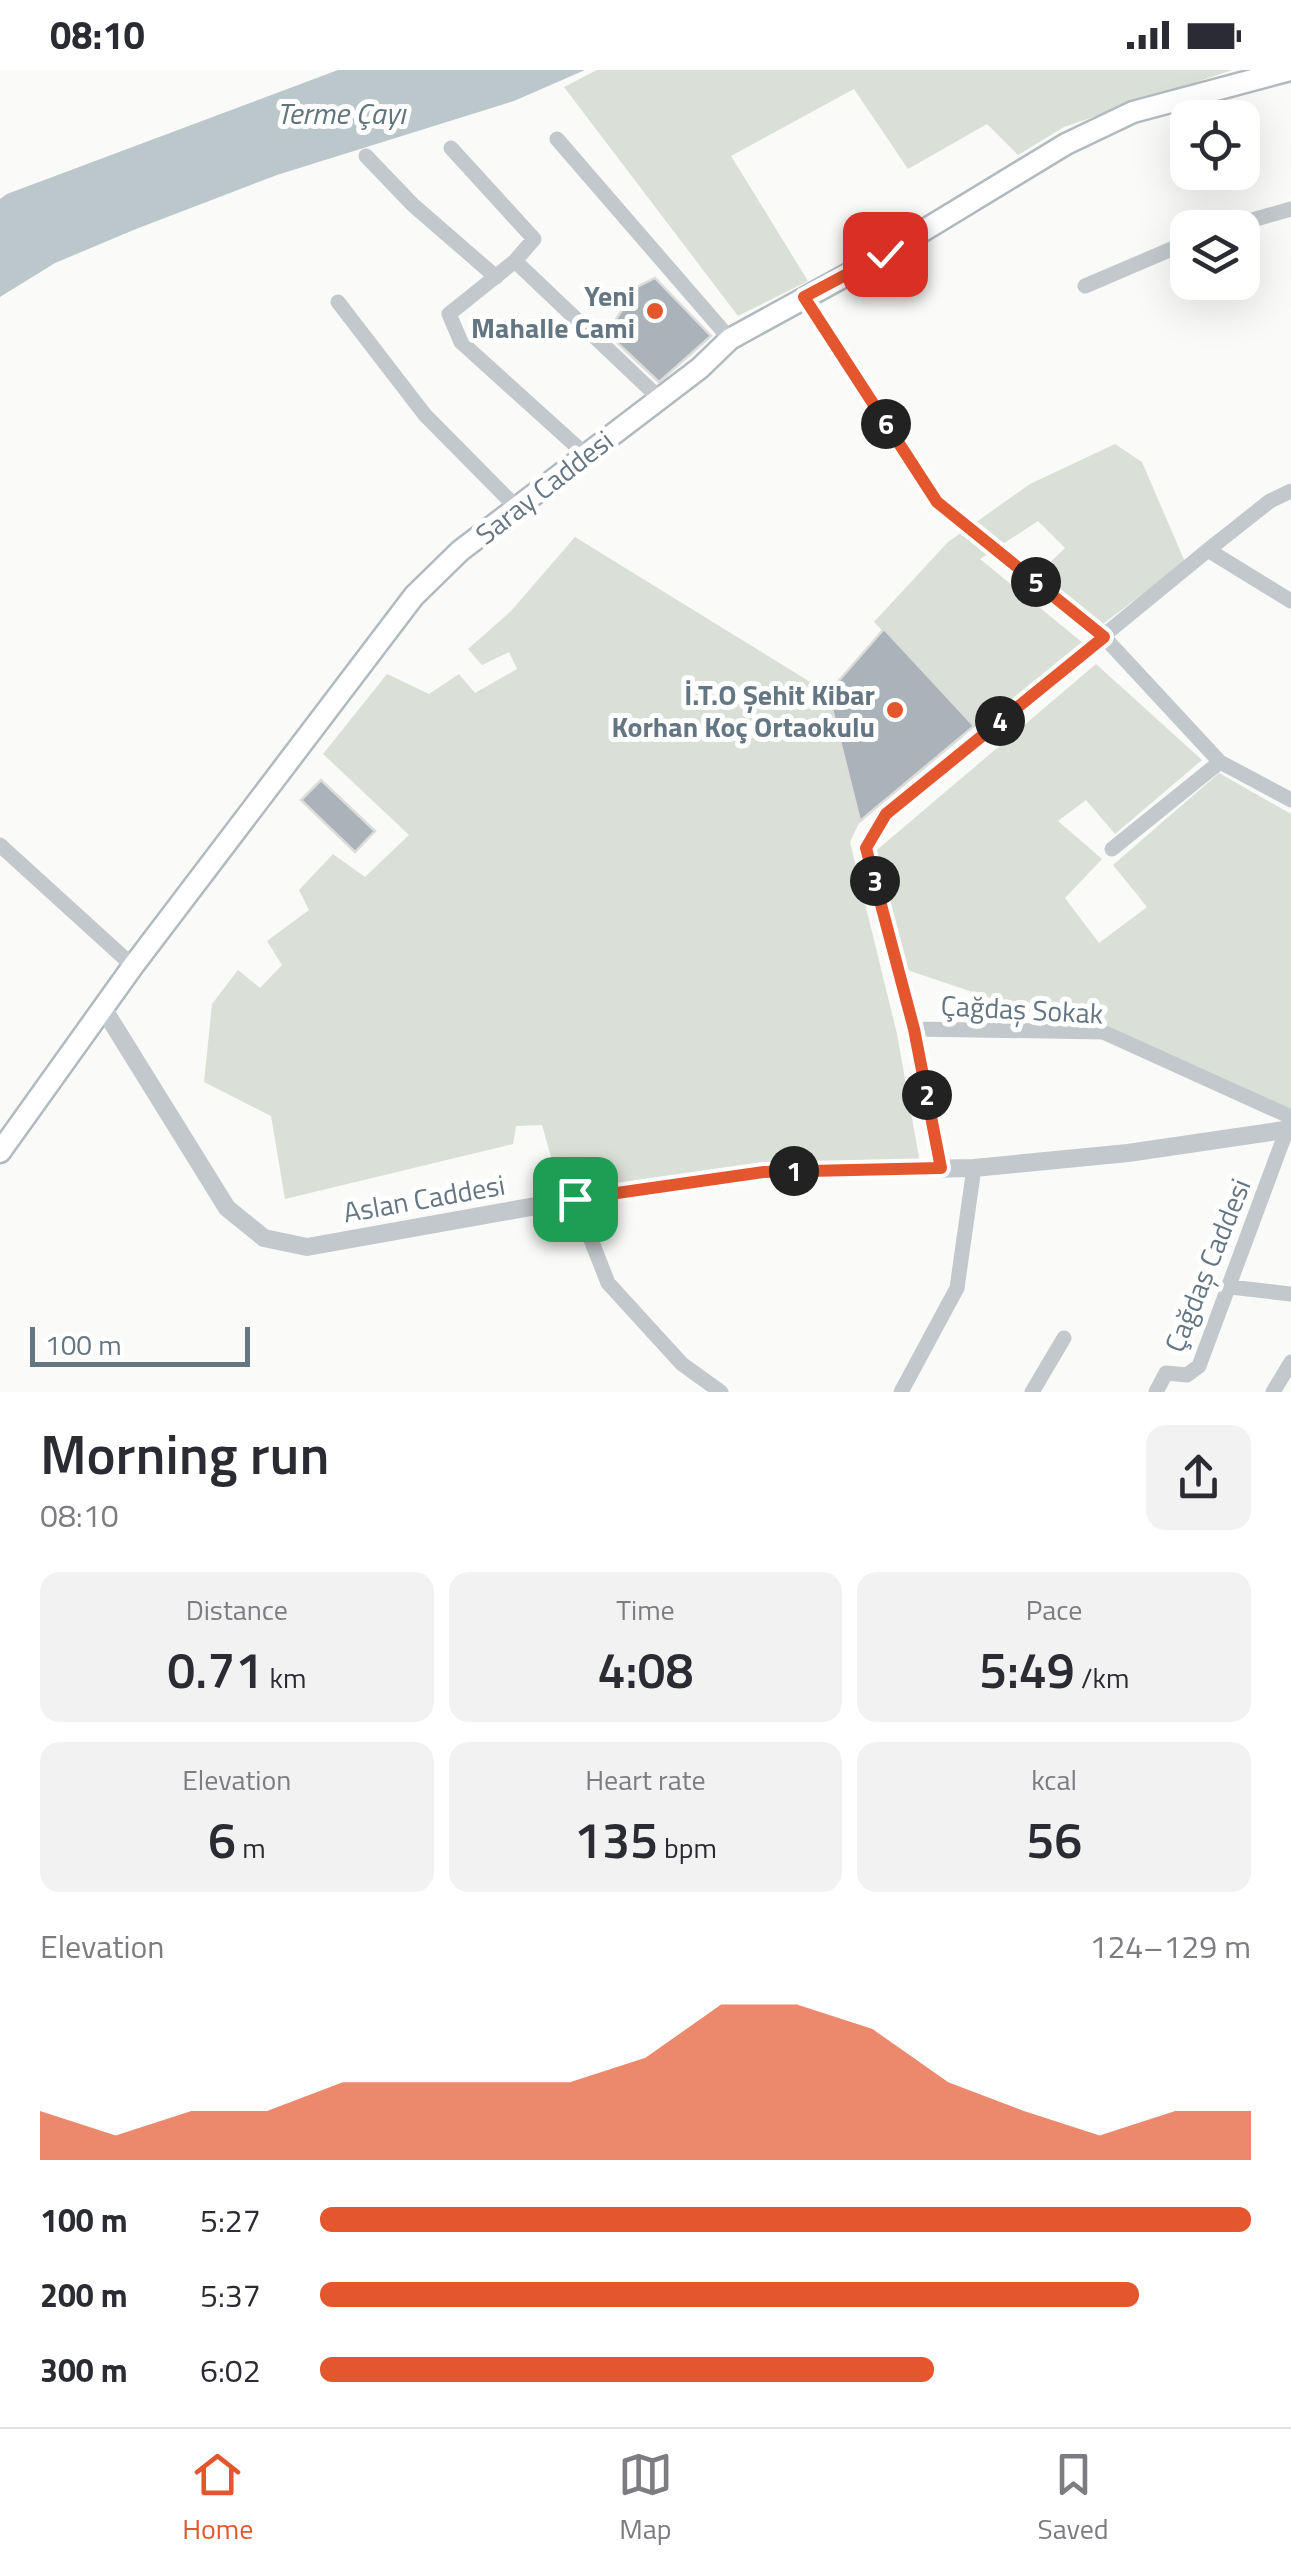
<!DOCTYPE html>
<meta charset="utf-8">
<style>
:root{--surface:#fff;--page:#f2f2f3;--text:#2b2b33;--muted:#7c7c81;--line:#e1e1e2;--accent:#e4572e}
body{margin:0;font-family:"Titillium Web",sans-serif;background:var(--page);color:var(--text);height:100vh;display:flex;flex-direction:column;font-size:38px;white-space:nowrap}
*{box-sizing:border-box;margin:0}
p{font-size:32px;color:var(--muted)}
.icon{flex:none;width:55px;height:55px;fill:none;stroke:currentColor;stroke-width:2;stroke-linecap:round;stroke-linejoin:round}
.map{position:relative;height:1322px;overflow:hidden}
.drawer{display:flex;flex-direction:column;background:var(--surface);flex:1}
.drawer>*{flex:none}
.buttons{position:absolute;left:1170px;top:30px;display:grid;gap:20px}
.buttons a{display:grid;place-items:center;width:90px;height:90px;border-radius:20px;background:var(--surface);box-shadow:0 10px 40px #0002;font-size:50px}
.scale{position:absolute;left:30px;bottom:25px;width:220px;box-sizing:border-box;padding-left:10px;border:5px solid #657683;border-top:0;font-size:28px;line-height:35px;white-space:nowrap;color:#657683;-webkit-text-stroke:8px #fff;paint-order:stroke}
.pin{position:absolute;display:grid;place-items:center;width:85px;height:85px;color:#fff;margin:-42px;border-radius:20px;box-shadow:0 5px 15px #0006}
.km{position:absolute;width:50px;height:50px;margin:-25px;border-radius:50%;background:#222;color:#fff;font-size:28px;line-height:50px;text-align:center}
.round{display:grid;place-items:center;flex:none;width:105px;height:105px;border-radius:20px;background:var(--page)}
.summary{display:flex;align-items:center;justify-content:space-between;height:170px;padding:0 40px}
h1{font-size:55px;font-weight:600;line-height:75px}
.figures{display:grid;grid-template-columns:repeat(3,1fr);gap:15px;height:170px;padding:10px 40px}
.figures div{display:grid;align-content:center;border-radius:20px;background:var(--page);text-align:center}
.figures b{font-size:50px;font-weight:600}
.figures small{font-size:28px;font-weight:400}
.figures p{font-size:28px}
.chart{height:280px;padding:20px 40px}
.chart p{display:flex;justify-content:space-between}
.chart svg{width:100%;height:180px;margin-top:10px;fill:var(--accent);opacity:.7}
ul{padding:0 40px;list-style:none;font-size:32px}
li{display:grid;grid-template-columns:160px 120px 1fr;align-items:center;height:75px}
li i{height:25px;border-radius:12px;background:var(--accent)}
.status{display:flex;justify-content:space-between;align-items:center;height:70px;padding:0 50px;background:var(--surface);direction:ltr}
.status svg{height:28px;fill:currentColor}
.menu{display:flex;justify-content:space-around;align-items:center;height:140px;border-top:2px solid var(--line);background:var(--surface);font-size:28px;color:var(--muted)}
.menu a{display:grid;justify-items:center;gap:5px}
.menu .active{color:var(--accent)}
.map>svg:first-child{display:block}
</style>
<div class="status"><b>08:10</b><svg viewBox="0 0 49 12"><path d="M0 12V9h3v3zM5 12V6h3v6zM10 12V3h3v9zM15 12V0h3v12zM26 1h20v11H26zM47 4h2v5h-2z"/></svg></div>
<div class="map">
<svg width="1291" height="1322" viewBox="0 0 1291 1322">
<rect width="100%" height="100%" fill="#fafaf8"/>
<path fill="#dadfd7" d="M597,0H1232L1064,57L1018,85L987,54L908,99L854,19L731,86L808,211L738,246L564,17Z
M1115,374L1142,392L1185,492L1095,560L1033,509L1065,478L1038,451L980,489L1083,573L1008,636L974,656L874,552L948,472L1030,414Z
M575,467L828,623L860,751L850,772L897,964L921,1099L562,1126L542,1055L516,1056L513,1074L285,1129L271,1046L204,1012L212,934L238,900L260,918L282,895L267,871L309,840L299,820L333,784L365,807L409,765L323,684L387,604L429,624L459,604L475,623L517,599L509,582L482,595L468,579L511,541Z
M1096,594L1202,690L1115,764L1086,730L1058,751L1102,789L1065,828L1099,873L1147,837L1113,795L1219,703L1291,744V1049L1101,965L907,900L871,785Z"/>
<path fill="#bbc7cb" d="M338,0H585L514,31L277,105L136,159L55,193L0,227V129L7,124Z"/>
<path fill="#aab3b9" stroke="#dcdcda" stroke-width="2.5" d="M655,208L711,266L659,312L607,263L637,217Z
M884,559L974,656L860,751L828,623Z
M321,710L375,761L355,782L301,730Z"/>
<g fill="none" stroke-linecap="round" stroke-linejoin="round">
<g stroke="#b3babf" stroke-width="25">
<path id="secondary" d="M0,1082L133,896L414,526L460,481L700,298L730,269L885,184L1066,74L1133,42L1290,0"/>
</g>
<path stroke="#c3c8cc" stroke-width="15" d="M557,69L730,269
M451,78L534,169L515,191L449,244L461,272L586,385
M366,86L413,135L496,207
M1224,158L1291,139
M515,191L658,327
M1085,216L1188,172
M804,227L937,432L1104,567L1220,692
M338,232L425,345L518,439
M1208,480L1291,531
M0,775L133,896
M1112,779L1220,692L1291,730
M914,959L1103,962L1291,1047
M941,1098L914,959L866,778L886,744L1208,480L1270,431L1291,421
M575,1129L608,1213L682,1294L721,1322
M1230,1217L1291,1224
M901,1322L957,1218L974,1098
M1032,1322L1064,1268
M1156,1322L1166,1303L1187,1305L1199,1296L1286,1062
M1273,1322L1291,1292"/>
<path stroke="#c3c8cc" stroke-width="18" d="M103,938L227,1138L264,1168L307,1177L575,1129L764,1102L974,1098L1128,1083L1291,1059"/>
<use href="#secondary" stroke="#fff" stroke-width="20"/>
</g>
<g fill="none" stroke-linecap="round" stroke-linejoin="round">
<g stroke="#fff" stroke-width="20">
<path id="route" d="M575,1129L764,1102L941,1098L914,959L866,778L886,744L1104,567L937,432L804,227L885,184"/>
</g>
<use href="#route" stroke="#e4572e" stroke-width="12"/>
</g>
<g fill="#e4572e" stroke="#fff" stroke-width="4">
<circle cx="655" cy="241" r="10"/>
<circle cx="895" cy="640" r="10"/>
</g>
<g text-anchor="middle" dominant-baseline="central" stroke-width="10" stroke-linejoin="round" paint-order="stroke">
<g font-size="28" font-weight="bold" fill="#657683" stroke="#fff" text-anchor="end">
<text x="635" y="225">Yeni<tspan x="635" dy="32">Mahalle Cami</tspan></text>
<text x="875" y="624">İ.T.O Şehit Kibar<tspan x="875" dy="32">Korhan Koç Ortaokulu</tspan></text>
</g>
<g font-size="28" fill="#657683" stroke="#fff">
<text transform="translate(544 417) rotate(-38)">Saray Caddesi</text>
<text transform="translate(1022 939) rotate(3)">Çağdaş Sokak</text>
<text transform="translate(424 1128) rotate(-10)">Aslan Caddesi</text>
<text transform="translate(1207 1195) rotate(-68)">Çağdaş Caddesi</text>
</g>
<g font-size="30" font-style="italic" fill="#60757c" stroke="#fff">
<text x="341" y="43">Terme Çayı</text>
</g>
</g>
</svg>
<div class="buttons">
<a><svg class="icon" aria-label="locate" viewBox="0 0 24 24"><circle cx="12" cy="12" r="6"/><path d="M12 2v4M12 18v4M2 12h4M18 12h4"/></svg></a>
<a><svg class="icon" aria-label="layers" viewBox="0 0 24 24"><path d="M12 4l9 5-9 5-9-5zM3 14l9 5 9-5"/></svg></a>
</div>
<div class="scale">100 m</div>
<div class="pin" style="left:575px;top:1129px;background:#1e9e55"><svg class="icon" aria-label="arrive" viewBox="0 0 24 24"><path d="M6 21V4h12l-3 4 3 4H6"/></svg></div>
<div class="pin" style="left:885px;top:184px;background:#d93025"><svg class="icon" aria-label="check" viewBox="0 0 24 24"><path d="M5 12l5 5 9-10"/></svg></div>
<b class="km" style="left:794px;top:1101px">1</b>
<b class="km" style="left:927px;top:1025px">2</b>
<b class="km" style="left:875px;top:811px">3</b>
<b class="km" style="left:1000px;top:651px">4</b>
<b class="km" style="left:1036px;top:512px">5</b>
<b class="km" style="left:886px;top:354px">6</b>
</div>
<section class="drawer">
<div class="summary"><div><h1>Morning run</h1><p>08:10</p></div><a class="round"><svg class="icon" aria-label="share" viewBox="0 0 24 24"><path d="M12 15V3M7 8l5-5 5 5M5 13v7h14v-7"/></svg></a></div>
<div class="figures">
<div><p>Distance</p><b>0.71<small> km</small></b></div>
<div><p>Time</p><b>4:08</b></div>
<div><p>Pace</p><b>5:49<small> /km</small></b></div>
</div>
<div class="figures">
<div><p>Elevation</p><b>6<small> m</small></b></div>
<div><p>Heart rate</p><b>135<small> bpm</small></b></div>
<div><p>kcal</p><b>56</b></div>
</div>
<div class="chart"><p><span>Elevation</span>124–129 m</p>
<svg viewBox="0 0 160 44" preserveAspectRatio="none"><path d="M0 44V32L10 38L20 32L30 32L40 25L50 25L60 25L70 25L80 19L90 6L100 6L110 12L120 25L130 32L140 38L150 32L160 32V44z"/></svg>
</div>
<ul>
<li><b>100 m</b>5:27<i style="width:100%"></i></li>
<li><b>200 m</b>5:37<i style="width:88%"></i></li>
<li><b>300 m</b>6:02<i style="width:66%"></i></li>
</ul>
</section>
<nav class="menu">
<a class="active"><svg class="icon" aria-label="home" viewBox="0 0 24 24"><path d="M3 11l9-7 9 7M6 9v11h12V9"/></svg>Home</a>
<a><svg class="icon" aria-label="map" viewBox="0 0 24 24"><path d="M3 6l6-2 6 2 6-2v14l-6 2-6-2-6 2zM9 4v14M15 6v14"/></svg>Map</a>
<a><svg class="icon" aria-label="saved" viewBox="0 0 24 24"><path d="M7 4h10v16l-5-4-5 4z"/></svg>Saved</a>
</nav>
